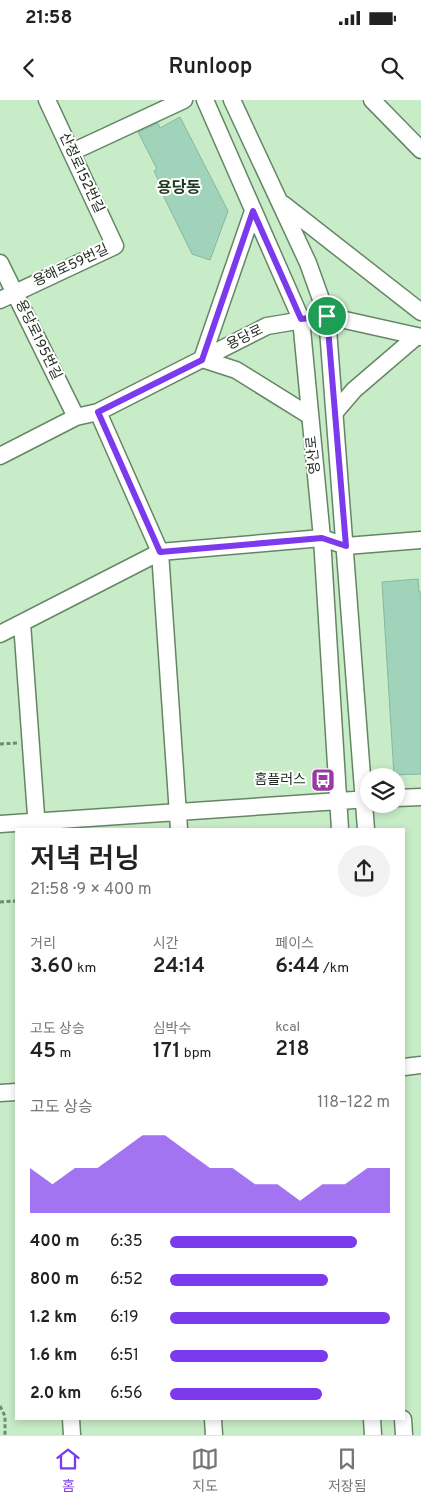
<!DOCTYPE html>
<html lang="ko">
<meta charset="utf-8">
<style>
:root{--surface:#fff;--page:#f2f2f2;--text:#222;--muted:#767676;--line:#e0e0e0;--accent:#7c3aed}
body{margin:0;font-family:Overpass,"Noto Sans KR",sans-serif;background:var(--page);color:var(--text);height:100vh;display:flex;flex-direction:column;font-size:19px;white-space:nowrap}
*{box-sizing:border-box;margin:0}
p{font-size:16px;color:var(--muted)}
.icon{flex:none;width:28px;height:28px;fill:none;stroke:currentColor;stroke-width:2;stroke-linecap:round;stroke-linejoin:round}
.map{position:relative;flex:1;overflow:hidden}
.side{position:absolute;left:15px;top:728px;width:390px;height:592px;display:flex;flex-direction:column;background:var(--surface);border-radius:0px;box-shadow:0 2px 8px #0003}
.side>*{flex:none}
.tools{position:absolute;left:360px;top:668px;display:grid;gap:10px}
.tools a{display:grid;place-items:center;width:45px;height:45px;border-radius:50%;background:var(--surface);box-shadow:0 2px 8px #0003;font-size:25px}
.pin{position:absolute;display:grid;place-items:center;width:42px;height:42px;color:#fff;margin:-21px;border:2px solid #fff;border-radius:50%;box-shadow:0 1px 5px #0007}
.round{display:grid;place-items:center;flex:none;width:52px;height:52px;border-radius:26px;background:var(--page)}
.head{display:flex;align-items:center;justify-content:space-between;height:85px;padding:0 15px}
h1{font-size:28px;font-weight:600;line-height:38px}
.figures{display:grid;grid-template-columns:repeat(3,1fr);gap:8px;height:85px;padding:5px 15px}
.figures div{display:grid;align-content:center}
.figures b{font-size:21px;font-weight:600}
.figures small{font-size:14px;font-weight:400}
.figures p{font-size:14px}
.chart{height:140px;padding:10px 15px}
.chart p{display:flex;justify-content:space-between}
.chart svg{width:100%;height:90px;margin-top:5px;fill:var(--accent);opacity:.7}
ul{padding:0 15px;list-style:none;font-size:16px}
li{display:grid;grid-template-columns:80px 60px 1fr;align-items:center;height:38px}
li i{height:12px;border-radius:6px;background:var(--accent)}
.status{display:flex;justify-content:space-between;align-items:center;height:35px;padding:0 25px;background:var(--surface);direction:ltr}
.status svg{height:14px;fill:currentColor}
header{display:flex;justify-content:space-between;align-items:center;height:65px;padding:0 15px;background:var(--surface);font-size:22px;font-weight:600}
.tab-bar{display:flex;justify-content:space-around;align-items:center;height:70px;border-top:1px solid var(--line);background:var(--surface);font-size:14px;color:var(--muted)}
.tab-bar a{display:grid;justify-items:center;gap:2px}
.tab-bar .current{color:var(--accent)}
.map>svg:first-child{display:block}
</style>
<div class="status"><b>21:58</b><svg viewBox="0 0 49 12"><path d="M0 12V9h3v3zM5 12V6h3v6zM10 12V3h3v9zM15 12V0h3v12zM26 1h20v11H26zM47 4h2v5h-2z"/></svg></div>
<header><svg class="icon" aria-label="back" viewBox="0 0 24 24"><path d="M15 5l-7 7 7 7"/></svg>Runloop<svg class="icon" aria-label="search" viewBox="0 0 24 24"><circle cx="10" cy="10" r="6"/><path d="M15 15l6 6"/></svg></header>
<div class="map">
<svg width="421" height="1335" viewBox="0 0 421 1335">
<rect width="100%" height="100%" fill="#c8ecc7"/>
<path fill="#a1d3bb" stroke="#86b7a0" d="M180,17L228,111L210,160L192,154L162,93L164,92L154,71L157,69L138,32L158,23L160,28Z
M418,479L419,492H421V674L394,675L382,482Z"/>
<g fill="none" stroke-linecap="round" stroke-linejoin="round">
<g stroke="#658664" stroke-width="19">
<path id="minor" d="M205,0L301,219L322,438L340,729
M232,0L308,163L327,216L366,729
M372,0L421,50
M72,52L184,0
M283,104L421,212
M253,111L202,259L236,270L310,316
M0,163L76,317
M0,200L115,146L47,0
M336,311L354,290L417,236
M98,312L160,452L179,729
M0,356L76,317L98,312L267,226L327,216L421,237
M22,523L37,729
M0,534L160,452L322,438L346,446L421,440
M396,698L421,697
M0,724L369,699
M404,967L421,965
M0,993L16,992
M71,1319L72,1335
M213,1319L214,1335
M372,1319L373,1335
M403,1319L404,1335"/>
</g>
<path stroke="#718970" stroke-width="3" stroke-dasharray="4 2.5" stroke-linecap="butt" d="M0,644L17,643
M0,802L16,801
M0,1306L5,1316V1335"/>
<use href="#minor" stroke="#fff" stroke-width="16"/>
</g>
<g fill="none" stroke-linecap="round" stroke-linejoin="round">
<g stroke="#fff" stroke-width="10">
<path id="route" d="M253,111L301,219L327,216L346,446L322,438L160,452L98,312L202,260Z"/>
</g>
<use href="#route" stroke="#7c3aed" stroke-width="6"/>
</g>
<defs>
<g id="bus-square" transform="scale(1.25)"><rect x="-9" y="-9" width="18" height="18" rx="4" fill="#993aa2" stroke="#fff"/><path d="M-5-6H5V4H4V6H2V4H-2V6H-4V4H-5ZM-3.5-4V0h7V-4ZM-3.5 1.2v1.5H-2V1.2ZM2 1.2v1.5H3.5V1.2Z" fill="#fff"/></g>
</defs>
<g fill-rule="evenodd">
<use href="#bus-square" x="323" y="680"/>
</g>
<g text-anchor="middle" dominant-baseline="central" stroke-width="4" stroke-linejoin="round" paint-order="stroke">
<g font-size="14" fill="#1d2a1c" stroke="#fff">
<text transform="translate(81 73) rotate(65)">산정로152번길</text>
<text transform="translate(71 166) rotate(-25)">용해로59번길</text>
<text transform="translate(245 238) rotate(-26)">용당로</text>
<text transform="translate(38 240) rotate(64)">용당로195번길</text>
<text transform="translate(314 355) rotate(-96)">영산로</text>
</g>
<g font-size="14" fill="#1d2a1c" stroke="#fff" text-anchor="end">
<text x="306" y="680">홈플러스</text>
</g>
<g font-size="16" font-weight="bold" fill="#1f3c1f" stroke="#fff">
<text x="179" y="89">용당동</text>
</g>
</g>
</svg>
<div class="tools">
<a><svg class="icon" aria-label="layers" viewBox="0 0 24 24"><path d="M12 4l9 5-9 5-9-5zM3 14l9 5 9-5"/></svg></a>
</div>
<div class="pin" style="left:327px;top:216px;background:#1e9e55"><svg class="icon" aria-label="arrive" viewBox="0 0 24 24"><path d="M6 21V4h12l-3 4 3 4H6"/></svg></div>
<section class="side">
<div class="head"><div><h1>저녁 러닝</h1><p>21:58 · 9 × 400 m</p></div><a class="round"><svg class="icon" aria-label="share" viewBox="0 0 24 24"><path d="M12 15V3M7 8l5-5 5 5M5 13v7h14v-7"/></svg></a></div>
<div class="figures">
<div><p>거리</p><b>3.60<small> km</small></b></div>
<div><p>시간</p><b>24:14</b></div>
<div><p>페이스</p><b>6:44<small> /km</small></b></div>
</div>
<div class="figures">
<div><p>고도 상승</p><b>45<small> m</small></b></div>
<div><p>심박수</p><b>171<small> bpm</small></b></div>
<div><p>kcal</p><b>218</b></div>
</div>
<div class="chart"><p><span>고도 상승</span>118–122 m</p>
<svg viewBox="0 0 160 44" preserveAspectRatio="none"><path d="M0 44V22L10 30L20 22L30 22L40 14L50 6L60 6L70 14L80 22L90 22L100 30L110 30L120 38L130 30L140 30L150 22L160 22V44z"/></svg>
</div>
<ul>
<li><b>400 m</b>6:35<i style="width:85%"></i></li>
<li><b>800 m</b>6:52<i style="width:72%"></i></li>
<li><b>1.2 km</b>6:19<i style="width:100%"></i></li>
<li><b>1.6 km</b>6:51<i style="width:72%"></i></li>
<li><b>2.0 km</b>6:56<i style="width:69%"></i></li>
</ul>
</section>
</div>
<nav class="tab-bar">
<a class="current"><svg class="icon" aria-label="home" viewBox="0 0 24 24"><path d="M3 11l9-7 9 7M6 9v11h12V9"/></svg>홈</a>
<a><svg class="icon" aria-label="map" viewBox="0 0 24 24"><path d="M3 6l6-2 6 2 6-2v14l-6 2-6-2-6 2zM9 4v14M15 6v14"/></svg>지도</a>
<a><svg class="icon" aria-label="saved" viewBox="0 0 24 24"><path d="M7 4h10v16l-5-4-5 4z"/></svg>저장됨</a>
</nav>
